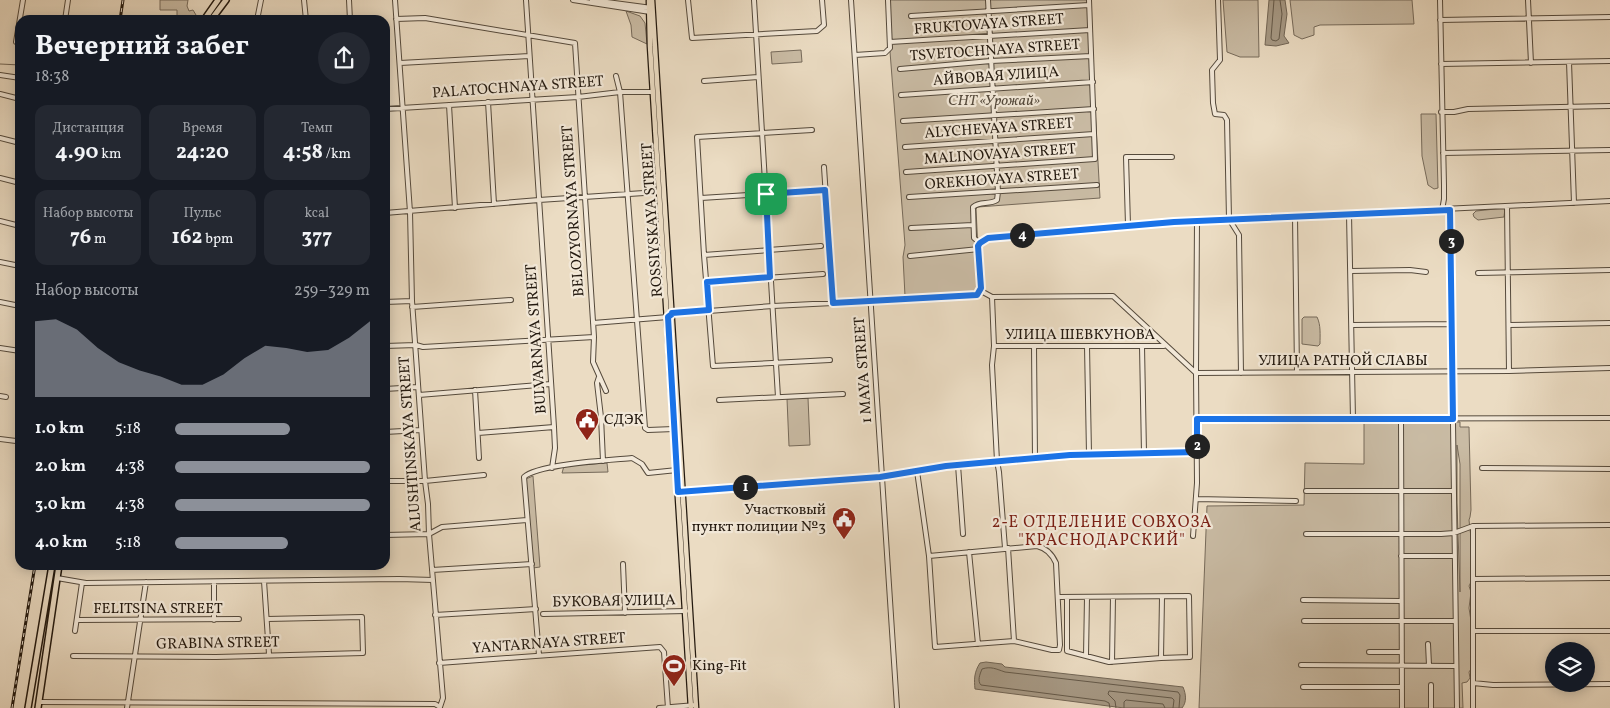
<!DOCTYPE html>
<html lang="ru">
<meta charset="utf-8">
<style>
:root{--surface:#171b24;--page:#242831;--text:#f1f3f6;--muted:#9ea1a6;--accent:#8c9099}
body{margin:0;font-family:Vollkorn,serif;background:var(--page);color:var(--text);height:100vh;display:flex;flex-direction:column;font-size:19px;white-space:nowrap}
*{box-sizing:border-box;margin:0}
p{font-size:16px;color:var(--muted)}
.icon{flex:none;width:28px;height:28px;fill:none;stroke:currentColor;stroke-width:2;stroke-linecap:round;stroke-linejoin:round}
.map{position:relative;flex:1;overflow:hidden}
.side{position:absolute;left:15px;top:15px;width:375px;height:555px;display:flex;flex-direction:column;background:var(--surface);border-radius:15px;box-shadow:0 2px 12px #0003}
.side>*{flex:none}
.buttons{position:absolute;left:1545px;top:642px;display:grid;gap:10px}
.buttons a{display:grid;place-items:center;width:50px;height:50px;border-radius:50%;background:var(--surface);box-shadow:0 2px 12px #0003;font-size:25px}
.pin{position:absolute;display:grid;place-items:center;width:42px;height:42px;color:#fff;margin:-21px;border-radius:10px;box-shadow:0 2px 8px #0006}
.km{position:absolute;width:25px;height:25px;margin:-12px;border-radius:50%;background:#222;color:#fff;font-size:14px;line-height:25px;text-align:center}
.round{display:grid;place-items:center;flex:none;width:52px;height:52px;border-radius:26px;background:var(--page)}
.head{display:flex;align-items:center;justify-content:space-between;height:85px;padding:0 20px}
h1{font-size:28px;font-weight:700;line-height:38px}
.stats{display:grid;grid-template-columns:repeat(3,1fr);gap:8px;height:85px;padding:5px 20px}
.stats div{display:grid;align-content:center;border-radius:12px;background:var(--page);text-align:center}
.stats b{font-size:21px;font-weight:700}
.stats small{font-size:14px;font-weight:400}
.stats p{font-size:14px}
.chart{height:140px;padding:10px 20px}
.chart p{display:flex;justify-content:space-between}
.chart svg{width:100%;height:90px;margin-top:5px;fill:var(--accent);opacity:.7}
ul{padding:0 20px;list-style:none;font-size:16px}
li{display:grid;grid-template-columns:80px 60px 1fr;align-items:center;height:38px}
li i{height:12px;border-radius:6px;background:var(--accent)}
.map>svg:first-child{display:block}
</style>
<div class="map">
<svg width="1610" height="708" viewBox="0 0 1610 708">
<rect width="100%" height="100%" fill="#ebdcc3"/>
<filter id="stains"><feTurbulence type="fractalNoise" baseFrequency=".004" numOctaves="4"/><feColorMatrix values="0 0 0 0 .2 0 0 0 0 .09 0 0 0 0 .02 0 0 0 .5 -.17"/></filter>
<radialGradient id="worn" r=".72"><stop offset=".6" stop-color="#630" stop-opacity="0"/><stop offset="1" stop-color="#630" stop-opacity=".3"/></radialGradient>
<path fill="#c9bba4" stroke="#766a5a" fill-rule="evenodd" d="M160,0H188L187,6L189,11L193,10L196,15L195,19L177,20V10H160Z
M886,0H1089L1100,198L978,207L976,209L980,289L976,294L908,298L905,296L903,257L905,245Z
M1223,0H1258L1259,57H1240L1227,52Z
M1290,0H1412L1414,24L1320,25L1314,27V35L1302,39L1294,35Z
M626,11L640,16L645,23L647,44L632,37L631,25Z
M801,50L802,62L772,64L771,52Z
M1421,114H1436L1438,188L1434,189L1428,185L1422,156Z
M1505,208L1504,217L1478,220L1474,217L1473,214L1476,211Z
M1304,317H1317C1321,325 1320,335 1320,344L1318,346L1302,344V319Z
M808,398L810,445L789,446L787,399Z
M1460,422V427H1469L1471,510L1470,517L1469,520L1471,538V582L1469,586L1471,592L1469,608L1471,621V669L1469,672L1470,678L1467,682L1462,683L1463,708H1199L1207,506L1304,505L1305,463L1364,464V423ZM1457,445L1460,464V592L1457,503Z
M607,463L608,472L562,473L564,466Z
M533,476L540,567L533,568L526,479Z"/>
<path fill="#a79a86" stroke="#726656" d="M1269,0H1285L1287,14L1284,36L1289,43L1276,46L1265,45Z
M986,662L1002,664L1005,667L1183,687C1186,694 1187,702 1182,708H1124L975,689C974,680 974,672 980,663Z"/>
<g fill="none" stroke-linecap="round" stroke-linejoin="round">
<path stroke="#655a4a" stroke-width="1" d="M1274,0L1271,38L1272,40L1276,41L1279,39L1282,14L1280,0
M1110,708L1109,703L1105,701L981,685C977,681 980,674 982,669C991,666 996,669 1005,672L1178,692L1180,695L1179,708
M1116,708L1115,701L1108,694L1109,691L1172,698L1174,700L1173,708
M1124,708V702L1126,700L1163,704L1165,708"/>
<path stroke="#726656" stroke-width="1" d="M0,64L20,65"/>
<g stroke="#554a3c" stroke-width="6">
<path id="minor" d="M304,0L306,20
M349,0L350,20
M395,0L410,212L412,301L425,481L428,504L429,534L443,698L440,707
M526,0L554,427L555,448L552,468
M573,0L650,12
M592,0L652,8
M688,0L692,38L817,31L824,25L822,0
M754,0L778,397
M851,0L897,708
M1218,0L1220,60L1212,70L1213,103L1215,114L1224,115L1227,120L1229,219
M1440,0L1444,185V199L1442,210
M1528,0L1531,63
M911,16L1089,5
M396,19L425,18L575,43L594,337L593,362L606,391
M65,20L68,0
M257,20L261,0
M1440,20L1610,17
M16,42L23,0
M890,42L1090,30
M855,55L885,53L890,48L888,0
M1569,62L1574,203
M400,63L529,56
M1441,64L1610,61
M900,69L991,61L1091,56
M0,75L20,78
M616,76L620,92L645,428L648,430L674,429
M704,81L758,77
M0,94L20,99
M901,95L1093,82
M488,102L494,204
M449,105L455,208
M385,109L578,97L620,92H653
M1441,112H1454L1468,109L1610,106
M903,121L1094,109
M812,130L697,137L704,255L713,366L830,360
M0,138L20,143
M905,147L1094,134
M1443,153L1610,150
M824,167L833,303
M906,172L1095,159L1089,0
M0,178L20,183
M909,197L1097,185
M701,198L825,190
M1507,206L1509,371
M1450,210L1457,708
M385,213L539,200L659,192
M1349,214L1353,419
M1295,216L1297,372
M1229,219L1239,235L1241,373
M0,221L20,226
M1128,225L1126,157H1172
M911,228L973,225
M980,243L974,238L973,207C980,201 989,205 997,200L998,192L988,0
M704,255L821,246
M910,256L979,249
M0,262L20,266
M1351,271L1410,270L1426,272
M1478,273L1610,270
M707,282L823,274
M981,291L979,246L980,243L988,238L1174,222L1610,201
M981,291L992,297L1113,296L1196,373
M992,297L994,346L992,365L997,461L999,472L1005,548
M0,302L20,306
M385,302L412,301
M412,307L511,300
M670,314L773,306L973,296L981,291
M593,323L668,317
M1352,325L1452,324
M1509,325L1610,323
M385,346L416,345L423,347L594,337
M994,346H1164
M1034,346L1035,459
M1087,346L1089,454
M1142,346L1144,453
M0,348L20,351
M1196,373L1509,371L1610,368
M599,377L597,383L601,417L603,461
M385,389L418,387
M475,390L479,458
M419,395L551,384
M0,396L6,397
M719,400L843,394
M1197,419L1610,418
M1401,419L1402,708
M385,432L421,430
M478,433L554,427
M0,439L16,441
M958,465L963,534
M1482,468L1610,469
M917,471L929,556L935,647L1014,641L1052,650H1059L1060,645L1056,563C1052,554 1046,548 1037,546L929,556
M385,481H425L484,475
M1306,491H1454
M682,492L880,477L946,466L1070,455L1197,452
M1196,499L1296,501
M1473,526V708
M1306,534H1441L1454,533L1473,526L1610,525
M385,535L429,534L442,527L527,520
M1193,536L1197,483L1196,373L1197,221
M1008,548L1014,641
M969,552L978,644
M1401,556H1452
M623,564L625,613
M432,570L532,564
M57,578L86,583L399,579L433,580
M1473,579L1610,578
M264,581L269,654
M214,582V620
M1058,597L1189,596L1190,657L1161,658L1109,662L1067,651V597
M1303,600L1401,601
M543,614L686,611
M435,615L536,609
M77,620L239,619
M1304,621H1455
M75,631L82,583
M1473,631H1610
M1428,644L1429,665
M1369,652H1401
M539,655L524,477C537,464 611,460 632,458L642,464L648,473L677,470
M73,656L216,657L363,653L362,617L267,619
M1086,656L1087,597
M1161,658L1162,597
M1112,662L1113,597
M439,663L660,647L664,652L668,708
M1301,665L1456,666
M1473,683L1493,685L1610,684
M1431,685V708
M1303,687H1402
M39,702L435,704L440,707
M127,708L146,582
M659,708L696,705"/>
</g>
<g stroke="#23190f" stroke-width="7">
<path id="major" d="M652,0L696,708
M649,1L650,46L691,708"/>
</g>
<g stroke="#23190f" stroke-width="8">
<path id="highway" d="M204,20L218,0
M211,20L226,0
M28,708L52,565
M38,708L59,565"/>
</g>
<use href="#minor" stroke="#f2e8d8" stroke-width="4"/>
<use href="#major" stroke="#ebdcc3" stroke-width="4.5"/>
<use href="#highway" stroke="#ebdcc3" stroke-width="5"/>
<g stroke="#23190f" stroke-width="3">
<path id="rail" d="M120,20L123,0
M12,708L35,565"/>
</g>
<use href="#rail" stroke="#f2e8d8" stroke-width="1" stroke-dasharray="4" stroke-linecap="butt"/>
</g>
<g fill="none" stroke-linecap="round" stroke-linejoin="round">
<g stroke="#fff" stroke-width="10">
<path id="route" d="M825,190L833,303L977,295L981,288L978,246L980,243L988,238L1174,222L1450,210L1453,419H1197V452L1070,455L946,466L880,477L678,492L668,317L672,314V313L709,310L707,282L770,277L766,194Z"/>
</g>
<use href="#route" stroke="#1a73e8" stroke-width="6"/>
</g>
<defs>
<g id="civic-pin" transform="scale(1.25)"><path d="M0 17L-7.5 6A9.5 9.5 0 1 1 7.5 6Z" fill="#8f2418" stroke="#f2e8d8"/><path d="M-.6-6.5H3V-4.5H.6V-3L4-1V1h2V6H-6V1h2V-1L-.6-3ZM-1.2 2.5V6h2.4V2.5Z" fill="#fff"/></g>
<g id="stadium-pin" transform="scale(1.25)"><path d="M0 17L-7.5 6A9.5 9.5 0 1 1 7.5 6Z" fill="#8f2418" stroke="#f2e8d8"/><path d="M0-5a6.5 5 0 1 0 0 10a6.5 5 0 1 0 0-10ZM-3.5-1.8h7v3.6h-7Z" fill="#fff"/></g>
</defs>
<g fill-rule="evenodd">
<use href="#civic-pin" x="587" y="420"/>
<use href="#civic-pin" x="844" y="519"/>
<use href="#stadium-pin" x="674" y="666"/>
</g>
<g text-anchor="middle" dominant-baseline="central" stroke-width="4.5" stroke-linejoin="round" paint-order="stroke">
<g font-size="15" fill="#23190f" stroke="#f2e8d8">
<text transform="translate(989 25) rotate(-4)">FRUKTOVAYA STREET</text>
<text transform="translate(995 51) rotate(-4)">TSVETOCHNAYA STREET</text>
<text transform="translate(996 77) rotate(-4)">АЙВОВАЯ УЛИЦА</text>
<text transform="translate(518 88) rotate(-4)">PALATOCHNAYA STREET</text>
<text transform="translate(999 129) rotate(-4)">ALYCHEVAYA STREET</text>
<text transform="translate(1000 155) rotate(-4)">MALINOVAYA STREET</text>
<text transform="translate(1002 180) rotate(-4)">OREKHOVAYA STREET</text>
<text transform="translate(574 211) rotate(-94)">BELOZYORNAYA STREET</text>
<text transform="translate(653 220) rotate(-94)">ROSSIYSKAYA STREET</text>
<text x="1080" y="335">УЛИЦА ШЕВКУНОВА</text>
<text transform="translate(537 339) rotate(-94)">BULVARNAYA STREET</text>
<text x="1343" y="361">УЛИЦА РАТНОЙ СЛАВЫ</text>
<text transform="translate(864 370) rotate(-94)">1 MAYA STREET</text>
<text transform="translate(411 444) rotate(-94)">ALUSHTINSKAYA STREET</text>
<text transform="translate(614 602) rotate(-1)">БУКОВАЯ УЛИЦА</text>
<text x="158" y="609">FELITSINA STREET</text>
<text transform="translate(218 644) rotate(-1)">GRABINA STREET</text>
<text transform="translate(549 644) rotate(-4)">YANTARNAYA STREET</text>
</g>
<g font-size="15" font-style="italic" fill="#554a3c" stroke="#f2e8d8">
<text x="994" y="101">СНТ «Урожай»</text>
</g>
<g font-size="15" fill="#23190f" stroke="#f2e8d8" text-anchor="start">
<text x="604" y="420">СДЭК</text>
<text x="826" y="510" text-anchor="end">Участковый<tspan x="826" dy="17">пункт полиции №3</tspan></text>
<text x="692" y="666">King-Fit</text>
</g>
<g font-size="16" letter-spacing="1" fill="#7a1f14" stroke="#f2e8d8">
<text x="1102" y="523">2-Е ОТДЕЛЕНИЕ СОВХОЗА<tspan x="1102" dy="18">"КРАСНОДАРСКИЙ"</tspan></text>
</g>
</g>
<rect width="100%" height="100%" filter="url(#stains)"/>
<rect width="100%" height="100%" fill="url(#worn)"/>
</svg>
<div class="buttons">
<a><svg class="icon" aria-label="layers" viewBox="0 0 24 24"><path d="M12 4l9 5-9 5-9-5zM3 14l9 5 9-5"/></svg></a>
</div>
<div class="pin" style="left:766px;top:194px;background:#1e9e55"><svg class="icon" aria-label="arrive" viewBox="0 0 24 24"><path d="M6 21V4h12l-3 4 3 4H6"/></svg></div>
<b class="km" style="left:745px;top:487px">1</b>
<b class="km" style="left:1197px;top:446px">2</b>
<b class="km" style="left:1451px;top:241px">3</b>
<b class="km" style="left:1022px;top:235px">4</b>
<section class="side">
<div class="head"><div><h1>Вечерний забег</h1><p>18:38</p></div><a class="round"><svg class="icon" aria-label="share" viewBox="0 0 24 24"><path d="M12 15V3M7 8l5-5 5 5M5 13v7h14v-7"/></svg></a></div>
<div class="stats">
<div><p>Дистанция</p><b>4.90<small> km</small></b></div>
<div><p>Время</p><b>24:20</b></div>
<div><p>Темп</p><b>4:58<small> /km</small></b></div>
</div>
<div class="stats">
<div><p>Набор высоты</p><b>76<small> m</small></b></div>
<div><p>Пульс</p><b>162<small> bpm</small></b></div>
<div><p>kcal</p><b>377</b></div>
</div>
<div class="chart"><p><span>Набор высоты</span>259–329 m</p>
<svg viewBox="0 0 160 44" preserveAspectRatio="none"><path d="M0 44V7L10 6L20 11L30 20L40 27L50 31L60 34L70 38L80 38L90 33L100 25L110 19L120 20L130 22L140 21L150 15L160 7V44z"/></svg>
</div>
<ul>
<li><b>1.0 km</b>5:18<i style="width:59%"></i></li>
<li><b>2.0 km</b>4:38<i style="width:100%"></i></li>
<li><b>3.0 km</b>4:38<i style="width:100%"></i></li>
<li><b>4.0 km</b>5:18<i style="width:58%"></i></li>
</ul>
</section>
</div>
